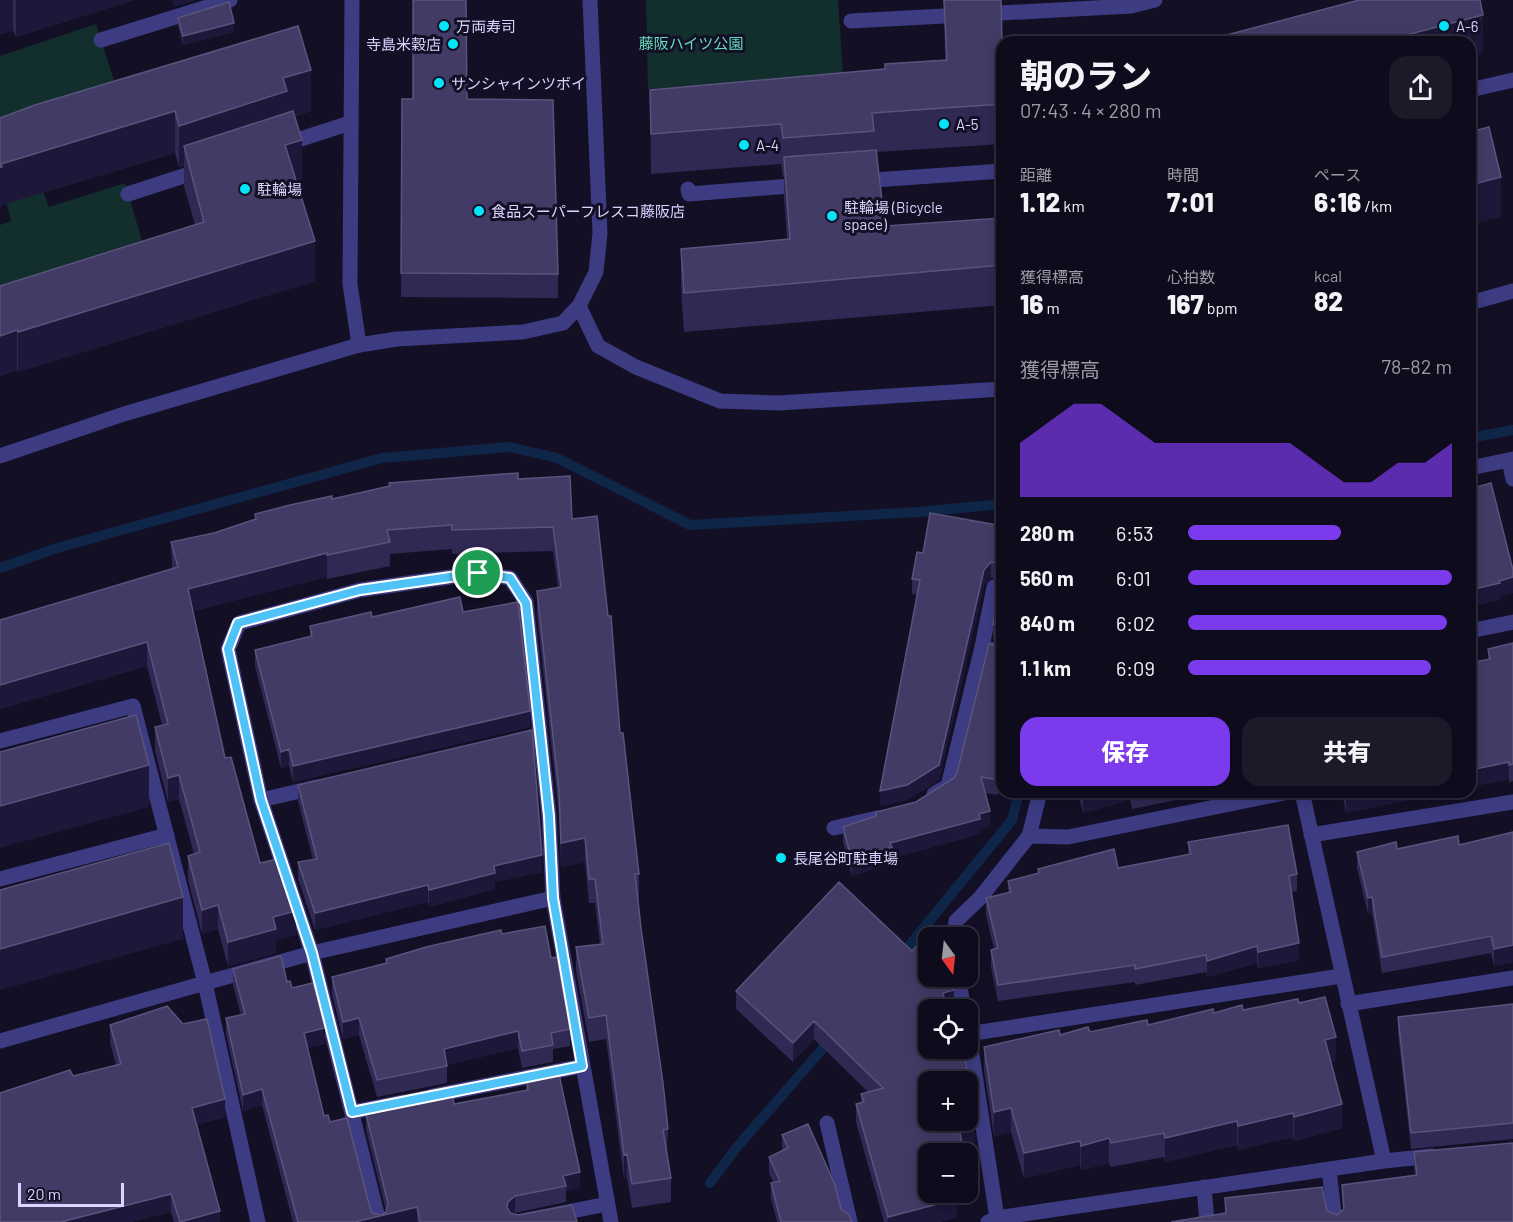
<!DOCTYPE html>
<html lang="ja">
<meta charset="utf-8">
<style>
:root{--surface:#0e0b1c;--page:#1c1929;--text:#f1f3f6;--muted:#9b9ba3;--line:#2e2b3b;--accent:#7c3aed}
body{margin:0;font-family:Barlow,"Noto Sans JP",sans-serif;background:var(--page);color:var(--text);height:100vh;display:flex;flex-direction:column;font-size:22px;white-space:nowrap}
*{box-sizing:border-box;margin:0}
p{font-size:20px;color:var(--muted)}
.icon{flex:none;width:33px;height:33px;fill:none;stroke:currentColor;stroke-width:2;stroke-linecap:round;stroke-linejoin:round}
.map{position:relative;flex:1;overflow:hidden}
.details{position:absolute;left:996px;top:36px;width:480px;height:762px;display:flex;flex-direction:column;background:var(--surface);border-radius:18px;box-shadow:0 3px 15px #0003,0 0 0 2px var(--line)}
.details>*{flex:none}
.needle{width:39px;rotate:165deg}
.controls{position:absolute;left:918px;top:927px;display:grid;gap:12px}
.controls a{display:grid;place-items:center;width:60px;height:60px;border-radius:12px;background:var(--surface);box-shadow:0 3px 15px #0003,0 0 0 2px var(--line);font-size:30px}
.scale{position:absolute;left:18px;bottom:15px;width:106px;box-sizing:border-box;padding-left:6px;border:3px solid #d8d5fe;border-top:0;font-size:16px;line-height:21px;white-space:nowrap;color:#d8d5fe;-webkit-text-stroke:4px #130f25;paint-order:stroke}
.pin{position:absolute;display:grid;place-items:center;width:51px;height:51px;color:#fff;margin:-26px;border:3px solid #fff;border-radius:50%;box-shadow:0 2px 6px #0007}
.round{display:grid;place-items:center;flex:none;width:63px;height:63px;border-radius:18px;background:var(--page)}
.overview{display:flex;align-items:center;justify-content:space-between;height:102px;padding:0 24px}
h1{font-size:33px;font-weight:800;line-height:45px}
.metrics{display:grid;grid-template-columns:repeat(3,1fr);gap:9px;height:102px;padding:6px 24px}
.metrics div{display:grid;align-content:center}
.metrics b{font-size:26px;font-weight:800}
.metrics small{font-size:16px;font-weight:400}
.metrics p{font-size:16px}
.chart{height:168px;padding:12px 24px}
.chart p{display:flex;justify-content:space-between}
.chart svg{width:100%;height:108px;margin-top:6px;fill:var(--accent);opacity:.7}
.primary-button{display:flex;gap:12px;margin-top:auto;padding:12px 24px}
.primary-button a{flex:1;height:69px;border-radius:18px;background:var(--accent);color:#fff;font-size:24px;font-weight:800;line-height:69px;text-align:center}
.primary-button a+a{background:var(--page);color:var(--text)}
ul{padding:0 24px;list-style:none;font-size:20px}
li{display:grid;grid-template-columns:96px 72px 1fr;align-items:center;height:45px}
li i{height:15px;border-radius:8px;background:var(--accent)}
.map>svg:first-child{display:block}
</style>
<div class="map">
<svg width="1513" height="1222" viewBox="0 0 1513 1222">
<rect width="100%" height="100%" fill="#130f25"/>
<path fill="#132f2d" d="M646,0H838L843,74L648,89Z
M96,24L120,100L21,134L49,207L125,183L148,261L0,312V225L11,221L0,178V56Z"/>
<g fill="none" stroke-linecap="round" stroke-linejoin="round">
<path stroke="#0f2649" stroke-width="10" d="M1470,438L1513,430
M0,568L57,548L382,458L510,447L557,458L690,525L918,512L1002,504
M899,958L1012,820L1019,792
M710,1183L737,1147L831,1039"/>
<path stroke="#3d3c83" stroke-width="15" d="M851,21L1131,6L1155,0
M101,40L230,0
M1470,90L1513,80
M282,145L350,123
M860,181L1002,171
M688,189L689,194L803,185
M128,194L202,170
M994,587L982,647L1002,652
M0,741L133,706L205,983
M934,794L948,786L982,647
M261,800L317,787
M834,828L877,818
M0,879L167,835
M432,1096L582,1066
M352,1112L403,1102
M827,1123L850,1222
M1204,1187L1207,1222
M517,1222L607,1204"/>
<path stroke="#3d3c83" stroke-width="15" d="M352,0L350,284L359,345
M1509,460L1513,479
M1470,468L1513,459
M1470,631L1513,622
M1302,792L1384,1161
M1311,835L1513,802
M1029,836L1068,837L1289,792
M953,938L956,921L980,898L1029,836L1040,792
M958,976L964,1010
M205,983L312,953L553,898
M1348,1004L1513,978
M968,1029L997,1218
M968,1034L1341,976
M1329,1169L1335,1222
M379,1222L312,953L261,800L228,649L239,623L360,590L478,573L510,578L526,602L549,816L553,898L611,1222
M988,1222L997,1218L1384,1161L1432,1156"/>
<path stroke="#3d3c83" stroke-width="15" d="M1470,303L1513,291
M579,306L598,346L636,367L720,401L779,403L1002,389
M0,456L124,414L359,345L397,339L523,332L563,323L579,306L596,272L600,233L590,0
M0,1041L205,983L258,1222"/>
</g>
<path fill="#302953" d="M0,0H134L16,37Z
M943,0H1001L1002,42V144L877,152L885,226L1002,218V305L684,332L681,288V249L787,239L784,197V177H783L781,164L651,174L650,90L885,70L945,60L944,6H943Z
M178,18L234,32L183,45L178,26Z
M402,99H467L558,274V298L401,297Z
M35,105L311,111L295,116L302,180L297,182L315,281L18,372L17,370L0,376V286L195,225L184,186V166L179,167L175,153L2,205V208L0,209Z
M1001,159H1002V216L1001,198Z
M518,479L572,519L620,733L639,874V898H638L641,928L668,1129L667,1153L671,1178V1202L632,1208L627,1178L624,1179L606,1039L589,1042L576,971V947L600,944L595,903H589L585,862L561,867L559,815L537,615V591L558,588L553,551L452,554V549L390,554V566L327,579V577L193,611L225,758L260,863L296,935L276,940V953L228,966L218,929L202,934L188,880V856L194,854L179,799L168,802L155,751V727L162,725L147,666L0,709V620L172,569L171,542L214,533L255,519V514L332,499Z
M1002,526V643L993,640V625L1002,583L1000,579L991,578L984,585L939,780L907,800L880,806L917,595L912,594V579L923,553Z
M463,612L530,727L293,782L289,766L281,768L255,666V650L310,637V626L372,617Z
M1513,643V781L1509,782V779L1470,787V663L1488,659V649Z
M1002,646V773L998,795L985,793L990,826L980,829V834L892,858V863L852,876L843,842V827L916,802L954,778L957,773Z
M298,785L542,872L495,882V889L429,907L428,902L315,930L298,879V862L313,860L298,801Z
M1078,792H1215L1132,809L1130,800L1083,813Z
M1342,792H1446L1346,813Z
M1513,832V962L1494,966L1491,953L1382,973L1372,914H1368L1357,868V852L1459,845Z
M1188,842L1297,874V891L1291,892L1299,960L1258,968L1257,963L1207,977L1206,972L1135,985V982L998,1001L991,967V950L994,949L986,915V898L1008,893V881L1038,873V869L1118,868L1188,854Z
M502,934L551,958L570,1029V1046L553,1049V1062L522,1068L518,1048L447,1065V1083L377,1097L359,1035L343,1039L332,994V977L386,963V959Z
M233,969L287,982L292,988L325,1044L307,1048L324,1116L330,1122L372,1213L381,1215L386,1211L366,1130V1114L382,1111V1100L454,1104L526,1090V1071L580,1188L566,1191V1202L515,1213L513,1214L518,1215L577,1222H293L262,1105L243,1111L226,1034V1018L241,1015L233,985Z
M736,991L954,1009L928,1010L975,1141L962,1145L928,1192H966L956,1195L957,1217L939,1222H884L856,1122V1104L861,1102V1094L868,1092L814,1039L793,1062L736,1009Z
M1299,1003L1336,1061L1331,1063L1342,1128L1294,1141L1293,1137L1238,1150L1237,1145L1165,1162L1164,1157L1111,1167L1109,1163L1081,1170L1080,1165L1024,1178L1011,1132L994,1136L984,1071V1047L1060,1035L1090,1032L1148,1025L1214,1013Z
M1513,1004V1139L1411,1149L1398,1033V1017Z
M110,1025L225,1117L196,1125L220,1222H174L171,1212L131,1222H0L73,1076L116,1065L110,1043Z
M782,1135L841,1209L852,1222H777L771,1199V1183L773,1182L769,1173V1157L782,1151Z
M1414,1152L1513,1222L1225,1213V1198L1327,1211L1337,1215L1343,1210L1342,1185L1415,1175L1414,1168Z"/>
<path fill="#1d1739" d="M0,0H13V31L0,35Z
M16,0H134L16,37Z
M173,0H197L173,7Z
M1483,15V54L1470,58V42H1380Z
M234,23V32L183,45V36Z
M311,70V111L184,146V166L179,167V126L283,78Z
M175,111V153L2,205V208L0,209V167L1,164Z
M302,140V180L285,185V145Z
M1501,177V217L1470,225V185Z
M315,241V281L18,372V332Z
M17,330V370L0,376V336Z
M327,553V577L188,612V589Z
M991,562V578L984,585L939,780L907,800L880,806V791L984,570Z
M1513,577V593L1500,597V600L1470,607V590Z
M147,642V666L0,709V685Z
M530,711V727L293,782V766Z
M289,749V766L281,768V752Z
M1002,757V773L998,795V780Z
M1509,762V779L1470,787V770Z
M149,765V807L0,848V806Z
M179,775V799L168,802V778Z
M1099,792H1130V800L1083,813V796Z
M1368,792H1446L1346,813V796Z
M990,811V826L980,829V834L892,858V863L852,876V861L890,843Z
M585,838V862L561,867V843Z
M542,855V872L495,882V889L429,907V890L494,866Z
M428,885V902L315,930V913Z
M183,897V939L0,990V949Z
M1372,897V914H1368V898Z
M218,905V929L202,934V910Z
M296,911V935L276,940V953L228,966V942L273,917Z
M1299,943V960L1258,968V952Z
M1513,945V962L1494,966V949Z
M1257,946V963L1207,977V961Z
M954,990V1009L943,1010V993Z
M359,1018V1035L343,1039V1022Z
M814,1021V1039L793,1062V1043Z
M325,1028V1044L304,1049V1033Z
M518,1031V1048L444,1066V1049Z
M1336,1037V1061L1325,1064V1040Z
M262,1089V1105L243,1111V1095Z
M225,1099V1117L192,1126V1108Z
M1342,1104V1128L1294,1141V1117Z
M1011,1108V1132L994,1136V1112Z
M1293,1113V1137L1238,1150V1126Z
M1237,1121V1145L1165,1162V1138Z
M975,1123V1141L959,1146V1127Z
M1109,1138V1163L1081,1170V1146Z
M1080,1141V1165L1024,1178V1153Z
M627,1154V1178L624,1179V1155Z
M580,1172V1188L566,1191V1186L563,1176Z
M171,1194V1212L131,1222H61Z
M515,1196V1213L508,1218V1202Z
M957,1199V1217L939,1222H888V1217Z
M417,1207V1222H355V1221Z
M220,1211V1222H182Z"/>
<path fill="#423b65" stroke="#59547d" stroke-width="1.5" fill-rule="evenodd" d="M413,0H466L467,99L553,100L558,274L401,273L402,99H413Z
M944,0H1001L1002,42V104L872,113L874,131L783,138L781,124L651,134L650,90L885,69V64L947,60Z
M1359,0H1480L1483,15L1380,42H1200Z
M229,2L234,23L183,36L178,18Z
M298,26L311,70L283,78L287,91L179,126L175,111L1,164L2,167H0V118L35,105Z
M293,111L302,140L285,145L315,241L18,332L17,330L0,336V286L204,222L184,146Z
M1489,127L1501,177L1470,185V132Z
M876,150L885,226L1002,218V265L684,293L681,249L790,239L784,157Z
M1001,159H1002V177Z
M518,473V479L570,476L572,519L597,516L608,616H611L620,733H623L639,874H635L641,928L663,1083L668,1129L663,1130L671,1178L632,1184L627,1154L624,1155L606,1015L589,1018L576,947L603,944L595,879H589L585,838L561,843L559,791L537,591L561,587L553,527L452,530V525L387,530L390,542L327,555V553L188,589L225,758L231,757L260,863L278,859L296,911L273,917L276,929L228,942L218,905L202,910L188,856L200,852L179,775L168,778L155,727L168,724L147,642L0,685V620L178,567L171,542L214,533L256,519L255,514L290,505L332,496V499L390,486L389,483Z
M1491,483L1513,570V577L1499,581L1500,583L1470,590V489Z
M930,513L1002,526V569L1000,564L991,562L984,570L939,765L907,785L880,791L920,580L912,579L917,552L923,553Z
M1002,581V627L993,625Z
M460,597L463,612L518,602L530,711L293,766L289,749L281,752L255,650L312,636L310,626L371,612L372,617Z
M1513,643V764L1509,765V762L1470,770V663L1490,659L1488,649Z
M989,644L1002,646V757L998,780L981,777L990,811L979,814L980,819L890,843L892,847L852,861L843,827L876,816V812L916,802L954,778L957,773Z
M136,715L149,765L0,806V752Z
M532,730L542,855L494,866L495,873L429,890L428,885L315,913L298,862L317,859L298,785Z
M1082,792H1099L1083,796Z
M1345,792H1368L1346,796Z
M1288,825L1297,874L1289,876L1299,943L1258,952L1257,946L1207,961L1206,955L1135,969V965L998,985L991,950L998,948L986,898L1011,892L1008,881L1039,873L1038,869L1114,849L1118,868L1191,854L1188,842Z
M1513,832V945L1494,949L1491,936L1382,957L1372,897L1368,898L1357,852L1396,842L1397,849L1458,836L1459,845Z
M169,843L183,897L0,949V890Z
M839,882L912,951L925,936L928,939V976H952L954,990L943,993L947,1010H928V1048H957L960,1060L965,1058L975,1123L959,1127L964,1154H928V1192H956L957,1199L888,1217L856,1104L864,1102L861,1094L883,1088L814,1021L793,1043L736,991ZM928,1082H968V1120H928Z
M545,926L551,958L557,957L570,1029L551,1033L553,1045L522,1051L518,1031L444,1049L447,1066L377,1080L359,1018L343,1022L332,977L387,963L386,959L426,947L501,930L502,934Z
M281,956L287,982L290,981L292,988L313,983L325,1028L304,1033L324,1116L328,1115L330,1122L347,1118L370,1208L372,1213L381,1215L386,1212L388,1203L366,1114L385,1110L382,1100L451,1086L454,1104L528,1090L526,1071L557,1065L580,1172L563,1176L566,1186L515,1196L508,1202L507,1207L510,1213L518,1215L572,1205L577,1222H420L417,1207L355,1222H298L262,1089L243,1095L226,1018L245,1014L233,969Z
M1325,997L1336,1037L1325,1040L1342,1104L1294,1117L1293,1113L1238,1126L1237,1121L1165,1138L1164,1133L1111,1143L1109,1138L1081,1146L1080,1141L1024,1153L1011,1108L994,1112L984,1047L1059,1030L1060,1035L1088,1027L1090,1032L1147,1020L1148,1025L1213,1009L1214,1013L1242,1005L1243,1010L1298,999L1299,1003Z
M1513,1004V1123L1411,1133L1398,1017Z
M167,1006L183,1024L207,1019L225,1099L192,1108L220,1211L180,1222L171,1194L61,1222H0V1093L70,1070L73,1076L121,1064L110,1025Z
M808,1124L835,1185L841,1209L849,1215L852,1222H781L771,1183L780,1181L769,1157L788,1148L782,1135Z
M1513,1143V1222H1171L1226,1213L1225,1198L1322,1187L1327,1211L1337,1215L1344,1209L1342,1185L1417,1175L1414,1152Z"/>
<g fill="none" stroke-linecap="round" stroke-linejoin="round">
<g stroke="#fff" stroke-width="12">
<path id="route" d="M478,573L510,578L526,603L549,816L553,898L582,1066L352,1112L312,953L261,800L228,649L238,623L360,590Z"/>
</g>
<use href="#route" stroke="#4fc3f7" stroke-width="8"/>
</g>
<g fill="#06e5f8" stroke="#130f25" stroke-width="2">
<circle cx="444" cy="26" r="6"/>
<circle cx="1444" cy="26" r="6"/>
<circle cx="453" cy="44" r="6"/>
<circle cx="439" cy="83" r="6"/>
<circle cx="944" cy="124" r="6"/>
<circle cx="744" cy="145" r="6"/>
<circle cx="245" cy="189" r="6"/>
<circle cx="479" cy="211" r="6"/>
<circle cx="832" cy="216" r="6"/>
<circle cx="781" cy="858" r="6"/>
</g>
<g text-anchor="middle" dominant-baseline="central" stroke-width="6" stroke-linejoin="round" paint-order="stroke">
<g font-size="15" fill="#d8d5fe" stroke="#130f25" text-anchor="start">
<text x="456" y="26">万両寿司</text>
<text x="1456" y="26">A-6</text>
<text x="441" y="44" text-anchor="end">寺島米穀店</text>
<text x="451" y="83">サンシャインツボイ</text>
<text x="956" y="124">A-5</text>
<text x="756" y="145">A-4</text>
<text x="257" y="189">駐輪場</text>
<text x="844" y="207">駐輪場 (Bicycle<tspan x="844" dy="17">space)</tspan></text>
<text x="491" y="211">食品スーパーフレスコ藤阪店</text>
<text x="793" y="858">長尾谷町駐車場</text>
</g>
<g font-size="15" fill="#62ddbb" stroke="#130f25">
<text x="691" y="43">藤阪ハイツ公園</text>
</g>
</g>
</svg>
<div class="controls">
<a><svg class="needle" viewBox="-14 -14 28 28"><path d="M0-13l5 13h-10z" fill="#e53935"/><path d="M0 13l5-13h-10z" fill="#9b9ba3"/></svg></a>
<a><svg class="icon" aria-label="locate" viewBox="0 0 24 24"><circle cx="12" cy="12" r="6"/><path d="M12 2v4M12 18v4M2 12h4M18 12h4"/></svg></a>
<a>+</a>
<a>−</a>
</div>
<div class="scale">20 m</div>
<div class="pin" style="left:478px;top:573px;background:#1e9e55"><svg class="icon" aria-label="arrive" viewBox="0 0 24 24"><path d="M6 21V4h12l-3 4 3 4H6"/></svg></div>
<section class="details">
<div class="overview"><div><h1>朝のラン</h1><p>07:43 · 4 × 280 m</p></div><a class="round"><svg class="icon" aria-label="share" viewBox="0 0 24 24"><path d="M12 15V3M7 8l5-5 5 5M5 13v7h14v-7"/></svg></a></div>
<div class="metrics">
<div><p>距離</p><b>1.12<small> km</small></b></div>
<div><p>時間</p><b>7:01</b></div>
<div><p>ペース</p><b>6:16<small> /km</small></b></div>
</div>
<div class="metrics">
<div><p>獲得標高</p><b>16<small> m</small></b></div>
<div><p>心拍数</p><b>167<small> bpm</small></b></div>
<div><p>kcal</p><b>82</b></div>
</div>
<div class="chart"><p><span>獲得標高</span>78–82 m</p>
<svg viewBox="0 0 160 44" preserveAspectRatio="none"><path d="M0 44V22L10 14L20 6L30 6L40 14L50 22L60 22L70 22L80 22L90 22L100 22L110 30L120 38L130 38L140 30L150 30L160 22V44z"/></svg>
</div>
<ul>
<li><b>280 m</b>6:53<i style="width:58%"></i></li>
<li><b>560 m</b>6:01<i style="width:100%"></i></li>
<li><b>840 m</b>6:02<i style="width:98%"></i></li>
<li><b>1.1 km</b>6:09<i style="width:92%"></i></li>
</ul>
<div class="primary-button"><a>保存</a><a>共有</a></div>
</section>
</div>
